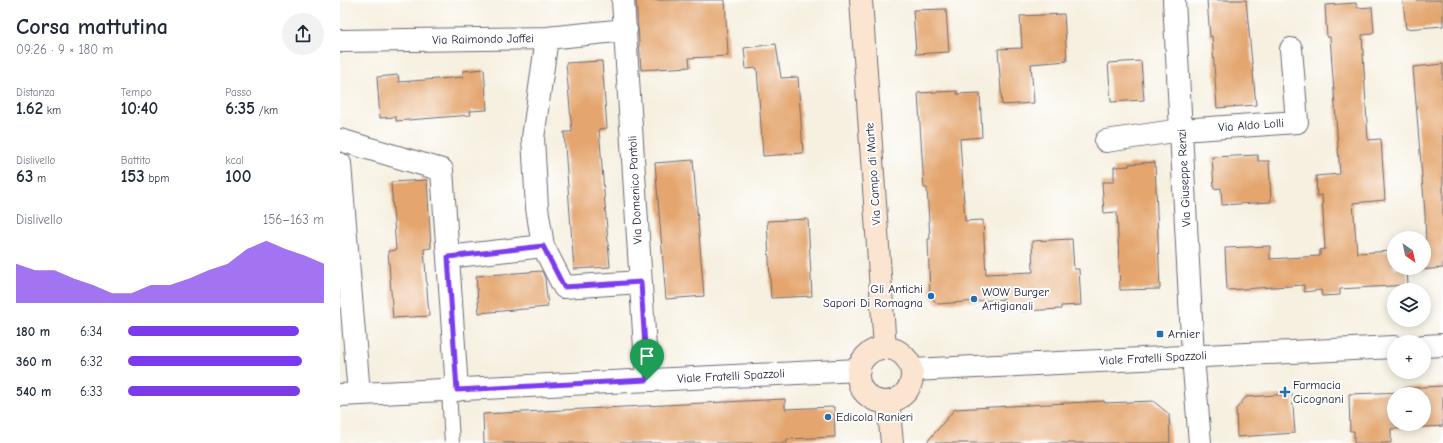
<!DOCTYPE html>
<html lang="it">
<meta charset="utf-8">
<style>
:root{--surface:#fff;--page:#f2f2f3;--text:#1f2937;--muted:#747a83;--accent:#7c3aed}
body{margin:0;font-family:"Comic Neue",sans-serif;background:var(--page);color:var(--text);height:100vh;display:flex;flex-direction:column;font-size:15px;white-space:nowrap}
*{box-sizing:border-box;margin:0}
p{font-size:13px;color:var(--muted)}
.icon{flex:none;width:22px;height:22px;fill:none;stroke:currentColor;stroke-width:2;stroke-linecap:round;stroke-linejoin:round}
.map{position:relative;flex:1;overflow:hidden}
.details{display:flex;flex-direction:column;background:var(--surface);width:340px}
.details>*{flex:none}
.needle{width:26px;rotate:147deg}
.fabs{position:absolute;left:1047px;top:231px;display:grid;gap:8px}
.fabs a{display:grid;place-items:center;width:44px;height:44px;border-radius:50%;background:var(--surface);box-shadow:0 2px 10px #0003;font-size:20px}
.pin{position:absolute;display:grid;place-items:center;width:34px;height:34px;color:#fff;margin:-41px -17px;border-radius:50% 50% 50% 0;rotate:-45deg;box-shadow:0 0 4px #0007}
.pin .icon{rotate:45deg}
.round{display:grid;place-items:center;flex:none;width:42px;height:42px;border-radius:21px;background:var(--page)}
.headline{display:flex;align-items:center;justify-content:space-between;height:68px;padding:0 16px}
h1{font-size:22px;font-weight:800;line-height:30px}
.figures{display:grid;grid-template-columns:repeat(3,1fr);gap:6px;height:68px;padding:4px 16px}
.figures div{display:grid;align-content:center}
.figures b{font-size:17px;font-weight:800}
.figures small{font-size:11px;font-weight:400}
.figures p{font-size:11px}
.chart{height:112px;padding:8px 16px}
.chart p{display:flex;justify-content:space-between}
.chart svg{width:100%;height:72px;margin-top:4px;fill:var(--accent);opacity:.7}
ul{padding:0 16px;list-style:none;font-size:13px}
li{display:grid;grid-template-columns:64px 48px 1fr;align-items:center;height:30px}
li i{height:10px;border-radius:5px;background:var(--accent)}
main{display:flex;flex:1;min-height:0}
.map>svg:first-child{display:block}
</style>
<main>
<section class="details">
<div class="headline"><div><h1>Corsa mattutina</h1><p>09:26 · 9 × 180 m</p></div><a class="round"><svg class="icon" aria-label="share" viewBox="0 0 24 24"><path d="M12 15V3M7 8l5-5 5 5M5 13v7h14v-7"/></svg></a></div>
<div class="figures">
<div><p>Distanza</p><b>1.62<small> km</small></b></div>
<div><p>Tempo</p><b>10:40</b></div>
<div><p>Passo</p><b>6:35<small> /km</small></b></div>
</div>
<div class="figures">
<div><p>Dislivello</p><b>63<small> m</small></b></div>
<div><p>Battito</p><b>153<small> bpm</small></b></div>
<div><p>kcal</p><b>100</b></div>
</div>
<div class="chart"><p><span>Dislivello</span>156–163 m</p>
<svg viewBox="0 0 160 44" preserveAspectRatio="none"><path d="M0 44V20L10 24L20 24L30 29L40 33L50 38L60 38L70 33L80 33L90 29L100 24L110 20L120 11L130 6L140 11L150 15L160 20V44z"/></svg>
</div>
<ul>
<li><b>180 m</b>6:34<i style="width:87%"></i></li>
<li><b>360 m</b>6:32<i style="width:89%"></i></li>
<li><b>540 m</b>6:33<i style="width:88%"></i></li>
</ul>
</section>
<div class="map">
<svg width="1103" height="443" viewBox="0 0 1103 443">
<rect width="100%" height="100%" fill="#fff"/>
<filter id="ink" filterUnits="userSpaceOnUse"><feTurbulence type="fractalNoise" baseFrequency=".025" numOctaves="2"/><feDisplacementMap in="SourceGraphic" scale="8" xChannelSelector="R" yChannelSelector="G"/><feConvolveMatrix kernelMatrix="1 2 1 2 8 2 1 2 1" color-interpolation-filters="sRGB"/></filter>
<filter id="wash" filterUnits="userSpaceOnUse"><feTurbulence type="fractalNoise" baseFrequency=".012" numOctaves="4" result="noise"/><feDisplacementMap in="SourceGraphic" scale="16" xChannelSelector="R" yChannelSelector="G"/><feGaussianBlur stdDeviation="0.9" result="paint"/><feColorMatrix in="noise" values="0 0 0 0 0 0 0 0 0 0 0 0 0 0 0 0 0 1.4 0 .05"/><feComposite in="paint" operator="in"/></filter>
<g filter="url(#wash)">
<rect width="100%" height="100%" fill="#f6f0e0"/>
<g id="blocks">
<path fill="#e4a66e" fill-rule="evenodd" d="M296,0H385L388,56L349,58L350,67L301,70Z
M867,0H906L916,105L877,108L872,36L870,37Z
M1063,0H1103V26L1066,29Z
M1016,3L1017,8L1032,7L1034,32L1032,33V34L1022,35L1028,140L1041,139L1045,200L1013,203L1017,253L1054,251V268H1084V249H1086L1085,213L1073,67L1103,64V268L1067,271L1068,285L1000,289V295L982,296L981,290L964,292V285L887,290L885,248L930,246V259L980,256V250L985,249L982,195L977,196L976,176L1000,174L990,37H987L985,5Z
M606,9L609,52L576,54L573,10Z
M724,14L727,61L691,64L694,103L662,105L658,49L682,48L680,16Z
M436,44L441,78L458,77L463,153L423,156L417,68L406,69L404,48Z
M262,61L267,128L259,129L270,267L234,269L224,132H232L226,63Z
M801,61L804,100L771,102L768,63Z
M144,69L147,110L130,111L131,115L56,121V117L40,118L37,77L58,75L59,82L123,77V71Z
M617,91V94L640,93L642,137L620,139L625,221L643,220L646,274L693,272L692,241L732,239L734,269H739L741,305L721,306V309L682,311V308L664,309V299L598,304L590,296L588,239H590L587,188H584L578,93Z
M918,155V161H929L931,202L882,205L881,188L874,189L872,157Z
M353,160L364,296L326,299L315,163Z
M815,162L820,289L780,290L777,212L764,213L762,182H774V167L789,166V164Z
M87,180L91,248L84,249L89,316L53,318L48,251L56,250L51,182Z
M468,219L472,296L431,298L427,221Z
M202,271L205,278L208,307L139,313L136,276Z
M1103,386V426L1051,429V443H1014V431H1010L1009,394L1064,392V388ZM1054,394H1084V424H1054Z
M952,394L955,433L897,437L896,409L906,397Z
M445,399V409L494,407L495,437L447,439V443H144L143,414Z
M764,401L765,403L813,401L829,414L830,443H586L615,409Z"/>
</g>
</g>
<g filter="url(#ink)">
<use href="#blocks" fill-opacity="0" stroke="#6c6a75" stroke-width="1"/>
<g fill="none" stroke-linecap="round" stroke-linejoin="round">
<g stroke="#6c6a75" stroke-width="16">
<path id="service" d="M109,391L112,443"/>
</g>
<g stroke="#6c6a75" stroke-width="24">
<path id="minor" d="M283,0L307,380
M834,0L853,356L860,443
M207,38L193,138L197,208L203,246L224,287L301,282
M0,41L207,38L286,30
M0,140L102,170L117,390
M766,141L841,130L957,122L951,49
M0,164L19,394
M108,257L203,246"/>
</g>
<g stroke="#6c6a75" stroke-width="24">
<path id="tertiary" d="M1084,346L1103,345
M572,370L1054,347
M0,395L519,370"/>
</g>
<g stroke="#6c6a75" stroke-width="24">
<path id="secondary" d="M521,0L545,348
M518 375a27 27 0 1 1 54 0a27 27 0 1 1-54 0Z
M548,402L552,443"/>
</g>
<use href="#service" stroke="#fff" stroke-width="14"/>
<use href="#minor" stroke="#fff" stroke-width="22"/>
<use href="#tertiary" stroke="#fff" stroke-width="22"/>
<use href="#secondary" stroke="#fce5d0" stroke-width="22"/>
</g>
</g>
<g fill="none" stroke-linecap="round" stroke-linejoin="round" filter="url(#ink)">
<g stroke="#fff" stroke-width="8">
<path id="route" d="M203,246L224,287L301,282L307,380L117,390L108,257Z"/>
</g>
<use href="#route" stroke="#7c3aed" stroke-width="5"/>
</g>
<g fill="#1f6fb2" stroke="#fff" stroke-width="1.5">
<circle cx="591" cy="296" r="4"/>
<circle cx="634" cy="299" r="4"/>
<rect x="816" y="330" width="8" height="8" rx="2"/>
<path d="M943 386h4v4h4v4h-4v4h-4v-4h-4v-4h4z"/>
<circle cx="488" cy="417" r="4"/>
</g>
<g text-anchor="middle" dominant-baseline="central" stroke-width="4" stroke-linejoin="round" paint-order="stroke">
<g font-size="12" fill="#22223b" stroke="#fff">
<text transform="translate(143 39) rotate(-1)">Via Raimondo Jaffei</text>
<text transform="translate(911 125) rotate(-4)">Via Aldo Lolli</text>
<text transform="translate(533 174) rotate(-94)">Via Campo di Marte</text>
<text transform="translate(844 178) rotate(-93)">Via Giuseppe Renzi</text>
<text transform="translate(295 190) rotate(-93)">Via Domenico Pantoli</text>
<text transform="translate(813 358) rotate(-3)">Viale Fratelli Spazzoli</text>
<text transform="translate(391 376) rotate(-3)">Viale Fratelli Spazzoli</text>
</g>
<g font-size="12" fill="#22223b" stroke="#fff" text-anchor="start">
<text x="583" y="289" text-anchor="end">Gli Antichi<tspan x="583" dy="14">Sapori Di Romagna</tspan></text>
<text x="642" y="292">WOW Burger<tspan x="642" dy="14">Artigianali</tspan></text>
<text x="828" y="334">Arnier</text>
<text x="953" y="385">Farmacia<tspan x="953" dy="14">Cicognani</tspan></text>
<text x="496" y="417">Edicola Ranieri</text>
</g>
</g>
</svg>
<div class="fabs">
<a><svg class="needle" viewBox="-14 -14 28 28"><path d="M0-13l5 13h-10z" fill="#e53935"/><path d="M0 13l5-13h-10z" fill="#747a83"/></svg></a>
<a><svg class="icon" aria-label="layers" viewBox="0 0 24 24"><path d="M12 4l9 5-9 5-9-5zM3 14l9 5 9-5"/></svg></a>
<a>+</a>
<a>−</a>
</div>
<div class="pin" style="left:307px;top:380px;background:#1e9e55"><svg class="icon" aria-label="arrive" viewBox="0 0 24 24"><path d="M6 21V4h12l-3 4 3 4H6"/></svg></div>
</div>
</main>
